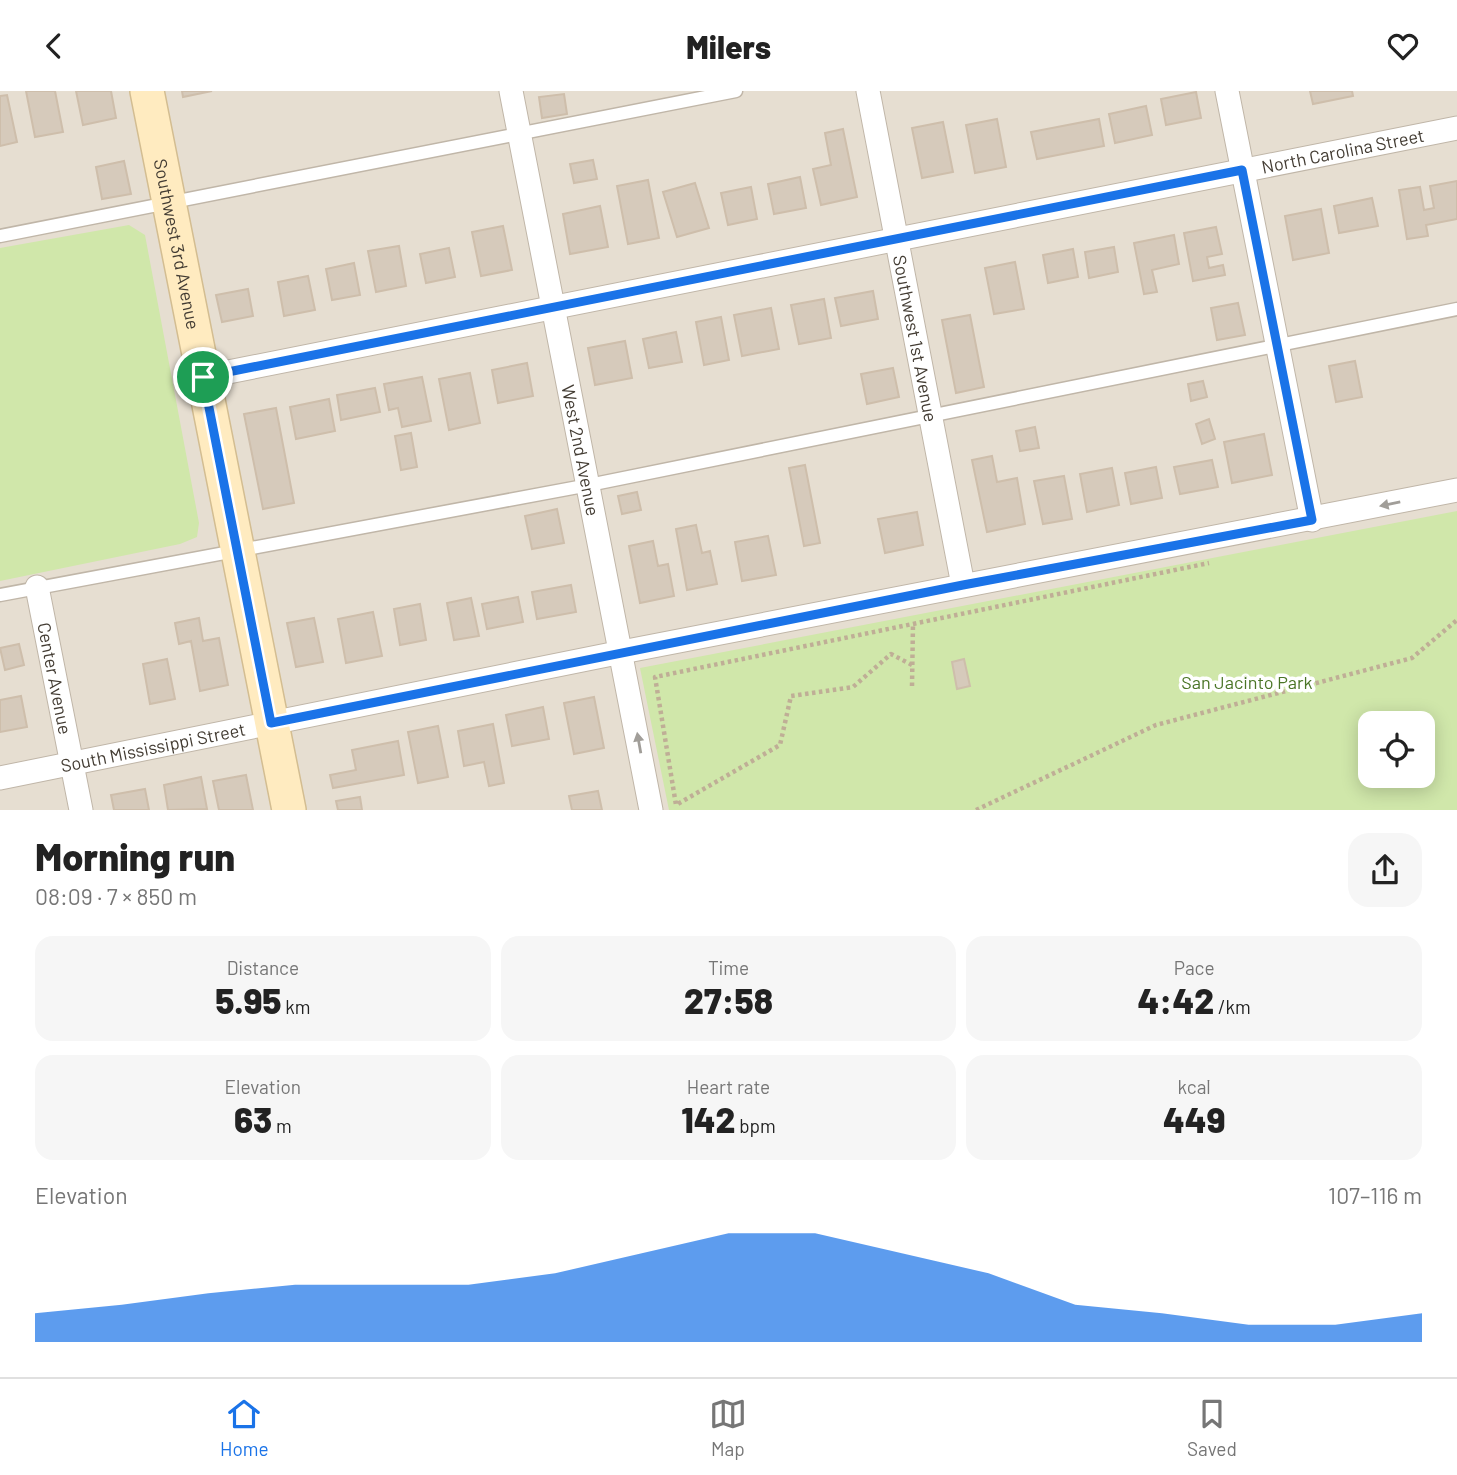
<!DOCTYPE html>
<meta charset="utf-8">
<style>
:root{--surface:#fff;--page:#f6f6f6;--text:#222;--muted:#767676;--line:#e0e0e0;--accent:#1a73e8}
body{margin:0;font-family:Barlow,sans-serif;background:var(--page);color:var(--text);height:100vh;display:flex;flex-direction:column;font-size:26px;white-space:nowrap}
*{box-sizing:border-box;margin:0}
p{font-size:23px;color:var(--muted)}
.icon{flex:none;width:38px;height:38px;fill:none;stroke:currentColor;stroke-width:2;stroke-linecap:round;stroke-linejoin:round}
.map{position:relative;height:719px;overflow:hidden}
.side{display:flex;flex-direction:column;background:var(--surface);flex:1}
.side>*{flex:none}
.fabs{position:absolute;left:1358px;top:620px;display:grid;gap:14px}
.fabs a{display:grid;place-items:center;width:77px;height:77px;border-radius:14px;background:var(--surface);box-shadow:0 4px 18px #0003;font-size:35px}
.pin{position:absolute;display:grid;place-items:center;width:60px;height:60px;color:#fff;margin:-30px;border:4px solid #fff;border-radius:50%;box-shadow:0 2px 7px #0007}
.round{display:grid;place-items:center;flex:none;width:74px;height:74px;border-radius:21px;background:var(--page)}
.headline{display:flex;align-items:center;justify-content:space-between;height:119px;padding:0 35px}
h1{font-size:38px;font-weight:800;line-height:52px}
.metrics{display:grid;grid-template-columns:repeat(3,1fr);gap:10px;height:119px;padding:7px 35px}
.metrics div{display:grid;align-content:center;border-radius:18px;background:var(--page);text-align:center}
.metrics b{font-size:35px;font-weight:800}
.metrics small{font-size:19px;font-weight:400}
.metrics p{font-size:19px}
.chart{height:196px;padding:14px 35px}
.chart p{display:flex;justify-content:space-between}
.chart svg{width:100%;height:126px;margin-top:7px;fill:var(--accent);opacity:.7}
header{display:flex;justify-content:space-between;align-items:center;height:91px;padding:0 35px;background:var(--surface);font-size:32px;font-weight:800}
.dock{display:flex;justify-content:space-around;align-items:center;height:98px;border-top:2px solid var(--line);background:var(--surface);font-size:19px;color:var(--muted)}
.dock a{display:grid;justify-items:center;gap:4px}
.dock .active{color:var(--accent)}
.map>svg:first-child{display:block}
</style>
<header><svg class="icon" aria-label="back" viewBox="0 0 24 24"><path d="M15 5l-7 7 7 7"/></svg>Milers<svg class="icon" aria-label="heart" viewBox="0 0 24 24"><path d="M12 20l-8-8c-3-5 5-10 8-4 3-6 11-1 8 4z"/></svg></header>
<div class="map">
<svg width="1457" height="719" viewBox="0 0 1457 719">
<rect width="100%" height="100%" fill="#f2ece3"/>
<path fill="#e6ded1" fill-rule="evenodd" d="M0,0H1457V719H0ZM1370,632H1423V684H1370Z"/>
<path fill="#d0e7aa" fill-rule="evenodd" d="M129,134L145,144L199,432L197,446L180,453L0,490V157Z
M1457,420V719H669L640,577ZM1370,632H1423V684H1370Z"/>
<path fill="#d6cabb" stroke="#cebeab" stroke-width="2" d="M26,0H55L63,41L35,46Z
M76,0H111L116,27L83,34Z
M182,0H212L183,6Z
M1310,0H1352L1353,5L1313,13Z
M1196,1L1201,27L1166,34L1161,8Z
M564,3L567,23L542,27L539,6Z
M7,4L17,51L0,55V5Z
M1146,15L1152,44L1115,52L1109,23Z
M997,28L1006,76L975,82L966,34Z
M1099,28L1104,55L1037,68L1031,41Z
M943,31L953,81L922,87L912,37Z
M843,38L857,106L821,114L813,78L831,74L825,42Z
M593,69L597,88L574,92L570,73Z
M124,70L131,103L102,108L96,76Z
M800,86L806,117L774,123L768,93Z
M648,89L659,147L628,153L617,95Z
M1457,90V128L1426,134L1428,145L1407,148L1399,99L1420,96L1424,119L1434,117L1430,95Z
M695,92L709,137L677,146L663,101Z
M751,96L757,128L728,134L721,102Z
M1372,107L1378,135L1339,142L1334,115Z
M600,115L608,156L570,163L563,123Z
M1321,118L1329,162L1293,169L1285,125Z
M503,135L512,179L481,185L472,141Z
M1216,136L1222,163L1207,166L1209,177L1223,174L1225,184L1193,190L1184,142Z
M1174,144L1179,173L1152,179L1157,201L1144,203L1134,152Z
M399,155L406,195L376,201L368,160Z
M1114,156L1118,181L1089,187L1085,161Z
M449,157L455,186L426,192L420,163Z
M1073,158L1078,186L1048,192L1043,164Z
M1015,171L1024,218L994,223L985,177Z
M354,172L360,204L332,209L326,178Z
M308,185L315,219L284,225L278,191Z
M248,198L253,225L222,231L216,204Z
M873,200L878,228L841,235L835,207Z
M824,208L831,247L799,253L791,214Z
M1238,212L1245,244L1217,249L1211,217Z
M771,217L779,258L742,265L734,224Z
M970,224L984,296L956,302L942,229Z
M721,226L729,269L704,274L696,231Z
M676,241L682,271L649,277L643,248Z
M625,250L632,287L595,294L588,257Z
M1355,270L1362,306L1336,311L1329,275Z
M527,272L533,305L498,312L492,279Z
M893,277L899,306L867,313L861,283Z
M470,282L480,332L449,339L439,288Z
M422,286L431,330L402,336L398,317L389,319L384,293Z
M1203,290L1207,306L1191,310L1188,293Z
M375,297L380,321L341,329L337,304Z
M329,308L335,340L296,348L290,316Z
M276,317L294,412L263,418L244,323Z
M1209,328L1215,348L1202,353L1196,333Z
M1035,336L1039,357L1020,360L1016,340Z
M411,342L417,376L401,379L395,345Z
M1264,343L1272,384L1232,392L1224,351Z
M992,365L997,391L1017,387L1025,433L987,441L972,369Z
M1212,369L1218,396L1180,403L1174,376Z
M805,374L820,452L804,455L789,377Z
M1156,376L1162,407L1131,413L1125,382Z
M1112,377L1119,414L1087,421L1080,383Z
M1064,385L1072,428L1043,433L1034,390Z
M637,401L641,419L622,423L618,405Z
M557,418L564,452L532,458L525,425Z
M917,421L923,454L885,462L878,428Z
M696,434L702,462L710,460L717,493L687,499L676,438Z
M768,445L776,484L742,490L735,451Z
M653,450L658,475L668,473L674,505L640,512L629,455Z
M571,494L576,521L537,528L532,501Z
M518,506L523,531L487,538L482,513Z
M471,507L479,545L454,549L447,512Z
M420,513L426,549L400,554L394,518Z
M373,521L382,565L346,572L338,528Z
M199,527L203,550L219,547L228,594L200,600L191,550L179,553L175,532Z
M314,527L323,571L296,576L287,532Z
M19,553L24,574L5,579L0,557Z
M167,568L175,608L150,613L143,573Z
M964,568L970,595L957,598L952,571Z
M21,605L27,636L0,641V609Z
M594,606L604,657L574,663L564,612Z
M543,616L549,648L512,655L506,624Z
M493,633L504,692L489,695L484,671L464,675L458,640Z
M438,635L448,686L418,692L408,641Z
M398,650L404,684L333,697L330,684L356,679L352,659Z
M246,684L253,719H219L213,690Z
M201,686L207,718L168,719L164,694Z
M145,698L149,719H114L111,704Z
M598,700L602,719H572L569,705Z
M360,706L362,719H338L336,710Z"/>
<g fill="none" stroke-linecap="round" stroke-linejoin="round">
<g stroke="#c0b6a8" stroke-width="15">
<path id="service" d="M0,145L736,0
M0,504L589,394L1457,218"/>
</g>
<g stroke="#c0b6a8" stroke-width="25">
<g id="minor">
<path id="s1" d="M511,0L651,719"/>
<path id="s2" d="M868,0L963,494"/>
<path d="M1227,0L1312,429"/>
<path id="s3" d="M203,286L1457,37"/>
<path id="s4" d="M37,496L81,719"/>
<path id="s5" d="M0,687L622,561L1457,399"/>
</g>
</g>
<g stroke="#d3bd91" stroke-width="36">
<g id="secondary">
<path id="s6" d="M147,0L289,719"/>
</g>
</g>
<path stroke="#bfae96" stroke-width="4.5" stroke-dasharray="3.5 3.5" stroke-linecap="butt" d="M912,574L891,563L853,596L791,605L780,654L676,714L655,586L1209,472
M912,595L913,533
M976,719L1156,634L1412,567L1457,529"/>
<use href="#service" stroke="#fff" stroke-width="12"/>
<use href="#minor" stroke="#fff" stroke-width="23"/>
<use href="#secondary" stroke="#ffebc0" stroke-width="33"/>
</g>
<defs><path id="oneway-solid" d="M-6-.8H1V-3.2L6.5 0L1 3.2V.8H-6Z" transform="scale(1.75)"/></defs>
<g fill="#a19e99">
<use href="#oneway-solid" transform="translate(1390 413) rotate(168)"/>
<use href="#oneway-solid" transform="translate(639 652) rotate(-100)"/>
</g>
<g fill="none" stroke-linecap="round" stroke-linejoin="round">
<g stroke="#fff" stroke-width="14">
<path id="route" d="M1242,79L1312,429L963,494L271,632L203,286Z"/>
</g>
<use href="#route" stroke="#1a73e8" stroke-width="9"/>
</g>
<g text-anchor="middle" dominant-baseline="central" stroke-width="7" stroke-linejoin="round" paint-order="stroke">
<g font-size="18" fill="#433c33" stroke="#fff">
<text stroke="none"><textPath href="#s3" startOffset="1162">North Carolina Street</textPath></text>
<text stroke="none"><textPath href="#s6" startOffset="156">Southwest 3rd Avenue</textPath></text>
<text stroke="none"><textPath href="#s2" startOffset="252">Southwest 1st Avenue</textPath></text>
<text stroke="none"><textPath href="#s1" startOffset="366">West 2nd Avenue</textPath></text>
<text stroke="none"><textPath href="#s4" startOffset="93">Center Avenue</textPath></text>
<text stroke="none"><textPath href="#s5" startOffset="156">South Mississippi Street</textPath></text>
</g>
<g font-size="18" fill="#4a7526" stroke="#fff">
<text x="1247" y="591">San Jacinto Park</text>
</g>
</g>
</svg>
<div class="fabs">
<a><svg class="icon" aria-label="locate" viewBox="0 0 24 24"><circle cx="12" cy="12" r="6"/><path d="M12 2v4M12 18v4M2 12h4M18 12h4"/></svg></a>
</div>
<div class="pin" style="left:203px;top:286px;background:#1e9e55"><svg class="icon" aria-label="arrive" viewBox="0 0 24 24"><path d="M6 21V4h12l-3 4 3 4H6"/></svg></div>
</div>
<section class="side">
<div class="headline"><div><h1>Morning run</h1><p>08:09 · 7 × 850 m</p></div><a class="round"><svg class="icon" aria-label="share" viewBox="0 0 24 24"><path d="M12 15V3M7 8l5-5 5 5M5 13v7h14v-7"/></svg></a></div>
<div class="metrics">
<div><p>Distance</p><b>5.95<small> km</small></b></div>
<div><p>Time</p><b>27:58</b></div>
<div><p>Pace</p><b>4:42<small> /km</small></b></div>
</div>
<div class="metrics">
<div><p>Elevation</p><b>63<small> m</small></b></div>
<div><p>Heart rate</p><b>142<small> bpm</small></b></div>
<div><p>kcal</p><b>449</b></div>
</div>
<div class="chart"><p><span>Elevation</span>107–116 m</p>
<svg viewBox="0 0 160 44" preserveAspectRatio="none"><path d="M0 44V34L10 31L20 27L30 24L40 24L50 24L60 20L70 13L80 6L90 6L100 13L110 20L120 31L130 34L140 38L150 38L160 34V44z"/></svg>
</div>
</section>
<nav class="dock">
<a class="active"><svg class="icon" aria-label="home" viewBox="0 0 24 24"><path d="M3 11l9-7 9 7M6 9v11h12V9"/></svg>Home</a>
<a><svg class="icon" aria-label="map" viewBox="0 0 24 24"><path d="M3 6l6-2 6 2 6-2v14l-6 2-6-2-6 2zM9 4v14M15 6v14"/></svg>Map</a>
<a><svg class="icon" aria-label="saved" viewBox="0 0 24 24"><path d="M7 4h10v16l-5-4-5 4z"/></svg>Saved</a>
</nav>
